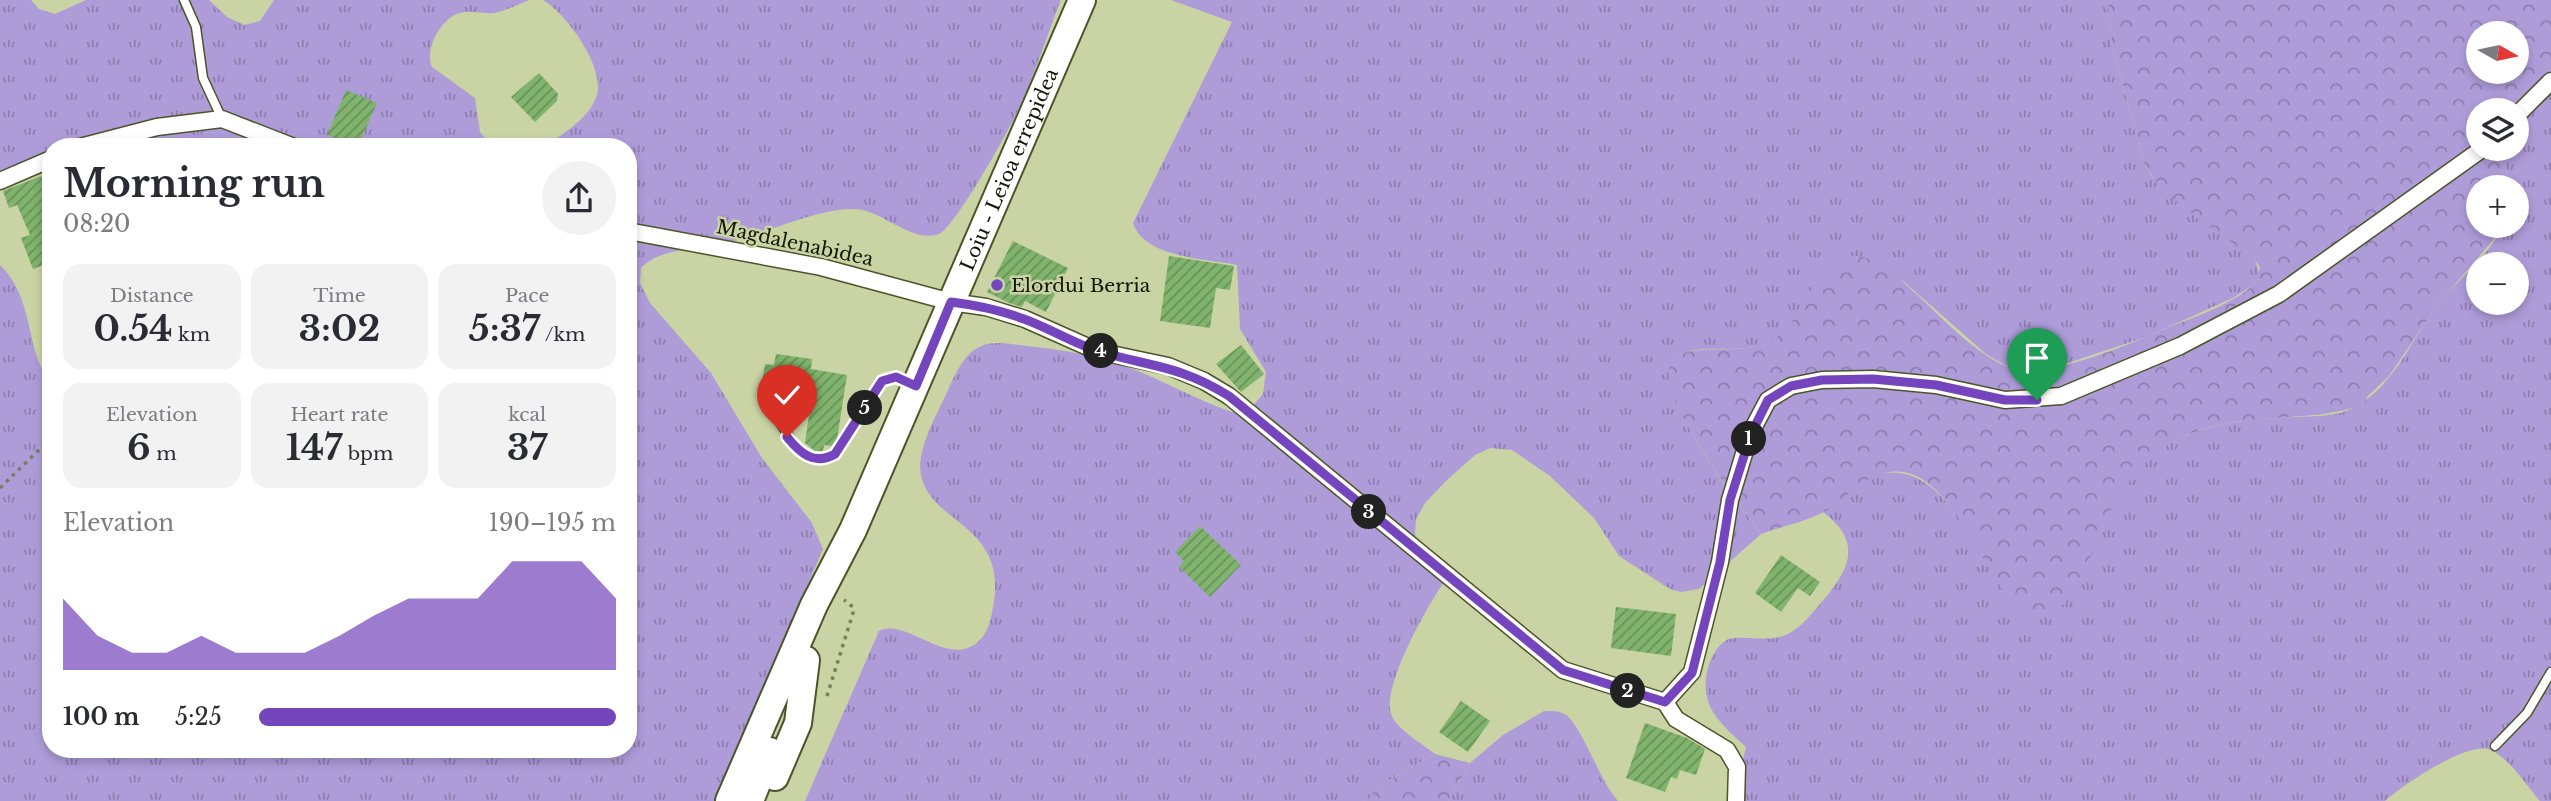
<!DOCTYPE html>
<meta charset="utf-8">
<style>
:root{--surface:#fff;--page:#f2f2f3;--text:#2b2b33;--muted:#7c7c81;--accent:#7445bd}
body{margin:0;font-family:"Libre Baskerville",serif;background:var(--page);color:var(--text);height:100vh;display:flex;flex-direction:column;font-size:26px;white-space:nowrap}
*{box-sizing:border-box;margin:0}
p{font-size:23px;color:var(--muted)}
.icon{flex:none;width:38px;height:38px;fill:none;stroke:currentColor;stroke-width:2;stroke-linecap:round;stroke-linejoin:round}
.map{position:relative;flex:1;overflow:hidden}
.side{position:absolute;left:42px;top:138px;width:595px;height:620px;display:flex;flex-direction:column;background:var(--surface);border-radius:28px;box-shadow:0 4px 10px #0003}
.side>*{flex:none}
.needle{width:46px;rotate:99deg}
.fabs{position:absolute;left:2466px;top:21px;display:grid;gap:14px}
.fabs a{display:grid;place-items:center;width:63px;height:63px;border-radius:50%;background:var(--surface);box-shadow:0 4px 10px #0003;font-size:35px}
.pin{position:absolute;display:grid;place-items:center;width:60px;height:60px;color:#fff;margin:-72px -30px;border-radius:50% 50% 50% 0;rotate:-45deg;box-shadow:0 0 7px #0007}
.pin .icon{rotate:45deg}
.km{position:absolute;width:35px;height:35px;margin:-18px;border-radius:50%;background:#222;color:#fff;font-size:19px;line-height:35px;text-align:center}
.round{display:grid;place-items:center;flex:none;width:74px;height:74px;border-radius:37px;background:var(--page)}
.overview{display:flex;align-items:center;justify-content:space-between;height:119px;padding:0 21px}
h1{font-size:38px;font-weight:700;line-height:52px}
.figures{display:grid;grid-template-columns:repeat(3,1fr);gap:10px;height:119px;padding:7px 21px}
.figures div{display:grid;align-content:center;border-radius:18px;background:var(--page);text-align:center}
.figures b{font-size:35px;font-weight:700}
.figures small{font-size:19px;font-weight:400}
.figures p{font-size:19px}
.chart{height:196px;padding:14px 21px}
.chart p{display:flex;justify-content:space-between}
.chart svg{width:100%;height:126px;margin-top:7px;fill:var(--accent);opacity:.7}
ul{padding:0 21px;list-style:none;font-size:23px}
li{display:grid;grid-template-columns:112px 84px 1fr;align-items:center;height:52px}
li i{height:18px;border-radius:9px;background:var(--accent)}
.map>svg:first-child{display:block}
</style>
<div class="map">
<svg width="2551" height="801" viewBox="0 0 2551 801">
<defs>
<pattern id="grass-tufts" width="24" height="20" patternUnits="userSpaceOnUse" patternTransform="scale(1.75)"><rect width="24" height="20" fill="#ae9cd9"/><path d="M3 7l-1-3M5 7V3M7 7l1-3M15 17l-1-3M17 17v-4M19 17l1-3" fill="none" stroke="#8c7eae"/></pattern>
<pattern id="forest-crowns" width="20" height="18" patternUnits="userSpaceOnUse" patternTransform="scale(1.75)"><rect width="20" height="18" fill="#ae9cd9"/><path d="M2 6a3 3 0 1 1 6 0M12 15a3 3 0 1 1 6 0" fill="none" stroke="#8c7eae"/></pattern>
<pattern id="building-hatch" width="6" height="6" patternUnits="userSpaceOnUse" patternTransform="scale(1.75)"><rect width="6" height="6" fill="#80b36d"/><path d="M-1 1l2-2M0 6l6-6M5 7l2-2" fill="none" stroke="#689158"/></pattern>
</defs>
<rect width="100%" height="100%" fill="#c9d3a3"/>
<path fill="url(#grass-tufts)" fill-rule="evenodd" d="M0,0H31L39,9L55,14L86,0H209L227,17L244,25L260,21L274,0H530C520,3 510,9 499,12C486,16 473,9 460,13C441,18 424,49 432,67L475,98L480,132L492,147H51V166L0,185Z
M543,0H1061C1046,38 1034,77 1016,114C1007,134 955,227 939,234C911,244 882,209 854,209C819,208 763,234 726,243C700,249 659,248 641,268L640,283L650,303L711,373L762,458L812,523L823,549L714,801H0V265C36,300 24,351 51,382V749H628V147H543C562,135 590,118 597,95C605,67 566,13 543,0Z
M1171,0H2108L2112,45L2144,163L2151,175L2255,260L2260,275L2253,285L2233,298L2146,337L2056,367L2026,371L2010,368L1986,354L1902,280L1824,273C1810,294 1798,323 1777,338C1748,357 1714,343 1683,353C1631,370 1745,511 1761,534L1699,589L1681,592L1670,589L1619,556L1594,518L1550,476L1512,450L1490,448L1475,455L1446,481L1426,502L1416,519L1415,534L1418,542L1446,579C1429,603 1382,685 1391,714C1396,729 1423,744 1435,754L1384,783L1363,801H805L879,631C907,617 948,670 979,641C988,632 991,620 993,607C1009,524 931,525 921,475C916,449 938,413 948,390C955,375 963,355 979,347C993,340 1011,344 1026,346C1058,349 1088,354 1119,364C1158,377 1193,399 1232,412L1251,408L1263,394L1266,372L1240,329L1237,265C1207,259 1144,258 1133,223L1232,22Z
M2551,70V801H2540C2526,785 2510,759 2491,750C2468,740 2403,785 2385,801H1733L1746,747C1721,724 1700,708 1707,672C1710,659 1716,646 1728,639C1746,635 1765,642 1783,636C1798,631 1810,616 1820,604C1848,572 1865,543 1823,512C1837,501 1850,487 1866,479C1942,443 1979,564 2019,606L2069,597C2096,552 2107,495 2148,459C2190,423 2240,420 2293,417C2309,416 2330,417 2346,411C2391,394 2411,339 2439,303C2459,278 2489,256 2503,226H2516V187H2508L2504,149H2516L2517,110ZM2478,264H2516V303H2478Z
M1544,711C1552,711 1559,710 1566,715C1583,728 1599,780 1618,801H1448L1470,763L1503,735Z"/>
<path fill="url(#forest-crowns)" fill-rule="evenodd" d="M2108,0H2551V70L2517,110H2478V149H2504L2508,187H2478V226H2503L2500,232L2438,304L2389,376L2367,397L2366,404C2298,428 2222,405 2161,450C2137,467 2119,493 2106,520C2091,550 2081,598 2050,614C2038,614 2029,613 2019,606C1980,576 1949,457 1885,473C1858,479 1845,501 1822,513C1803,522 1780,527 1761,534C1740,504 1657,399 1670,365C1675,352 1690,351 1702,350C1731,348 1764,354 1786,329C1804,309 1824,253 1856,256C1878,258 1897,276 1913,291C1941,316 1972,352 2008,367C2043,381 2125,346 2160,331C2187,319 2240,303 2257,280L2260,268L2255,260C2219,231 2167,204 2144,163L2112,45ZM2478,33H2516V72H2478Z
M1435,754L1470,763L1448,801H1363L1384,783Z"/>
<path fill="url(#building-hatch)" d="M539,73L558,94L557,101L535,122L511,97Z
M346,90L377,103L358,147L327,135Z
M41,176L44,183L51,180V262L33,269L21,238L30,235L17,205L9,208L3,191Z
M1013,241L1068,268L1046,312L1025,301L1022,307L1009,303L987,292Z
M1169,256L1234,266L1230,290L1216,288L1210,328L1160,321Z
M1241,345L1264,374L1241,392L1216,364Z
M776,354L812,359L811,369L847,375L837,439L832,446L824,445L823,451H815L805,443L811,401L760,394L765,364L774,365Z
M1200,526L1241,565L1210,597L1179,567L1184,561L1175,552Z
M1781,555L1820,582L1810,596L1798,588L1781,612L1755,593Z
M1616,607L1676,614L1671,656L1611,648Z
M1461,701L1490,721L1468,752L1439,732Z
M1645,723L1687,738L1705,749L1696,775L1680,770L1677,779L1671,777L1665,792L1626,778Z"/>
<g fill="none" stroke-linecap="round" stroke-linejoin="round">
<g stroke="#4d542a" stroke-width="11">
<path id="lane" d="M184,0L196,27L203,78L222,119
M772,401L778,420L799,451L813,458H829L835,454L882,381L896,377L913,385
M2495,746L2527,713L2551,672"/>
</g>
<g stroke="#4d542a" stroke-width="19">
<path id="street" d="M2516,116L2551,81
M80,147L157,127L222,119L294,147
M0,181L51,159
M628,231L821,267L951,302L986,307L1025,319L1097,351L1168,366L1204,381L1229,396L1563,670L1665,702
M1665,702L1692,672L1720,562L1730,500L1750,434L1768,400L1791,386L1822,380L1873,379L1936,385L2005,400L2061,396L2180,346L2279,294L2482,149
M1665,702L1676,719L1727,750L1737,767L1736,801"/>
</g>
<g stroke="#4d542a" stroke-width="30">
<g id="primary">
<path d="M775,777L798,723L806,660"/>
<path id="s1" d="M729,801L814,605L853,530L1082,0"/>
<path d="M750,801L770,751"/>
</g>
</g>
<path stroke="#787f5c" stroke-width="3.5" stroke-dasharray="3.5 5" stroke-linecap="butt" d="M0,488L51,438
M827,696L853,613V607L844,600"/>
<use href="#lane" stroke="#fff" stroke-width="8"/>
<use href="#street" stroke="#fff" stroke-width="16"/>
<use href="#primary" stroke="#fff" stroke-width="26"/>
</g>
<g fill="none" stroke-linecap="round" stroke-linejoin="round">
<g stroke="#fff" stroke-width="14">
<path id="route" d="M787,437C800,453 814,466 835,454L882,381L896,377L916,386L951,302C976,305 1000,310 1024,319C1049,328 1073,343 1098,351C1150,367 1180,365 1229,396L1563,670L1665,702L1692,673L1720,562L1730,500L1751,434L1768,400L1791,386L1822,380L1873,379L1936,385L2005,400H2037"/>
</g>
<use href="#route" stroke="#7445bd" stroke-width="9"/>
</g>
<circle fill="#7445bd" stroke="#c9d3a3" stroke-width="2.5" cx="997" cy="285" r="7"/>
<g text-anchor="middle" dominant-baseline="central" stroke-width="5" stroke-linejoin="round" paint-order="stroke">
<g font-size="19" fill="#141706" stroke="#c9d3a3">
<text stroke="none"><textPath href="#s1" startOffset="691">Loiu - Leioa errepidea</textPath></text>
<text transform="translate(795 243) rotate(12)">Magdalenabidea</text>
</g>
<g font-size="19" fill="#141706" stroke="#c9d3a3" text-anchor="start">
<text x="1011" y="285">Elordui Berria</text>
</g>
</g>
</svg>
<div class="fabs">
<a><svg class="needle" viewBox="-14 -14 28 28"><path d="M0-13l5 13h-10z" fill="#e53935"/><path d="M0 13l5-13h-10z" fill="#7c7c81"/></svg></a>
<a><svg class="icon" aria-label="layers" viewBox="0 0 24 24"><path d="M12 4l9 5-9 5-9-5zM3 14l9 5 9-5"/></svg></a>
<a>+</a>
<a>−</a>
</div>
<div class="pin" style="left:2037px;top:400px;background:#1e9e55"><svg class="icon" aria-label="arrive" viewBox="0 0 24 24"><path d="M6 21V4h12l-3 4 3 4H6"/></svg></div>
<div class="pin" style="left:787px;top:437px;background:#d93025"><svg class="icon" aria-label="check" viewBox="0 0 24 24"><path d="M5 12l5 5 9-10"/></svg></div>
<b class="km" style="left:1749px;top:439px">1</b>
<b class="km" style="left:1628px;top:691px">2</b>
<b class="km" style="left:1369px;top:512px">3</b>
<b class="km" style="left:1101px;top:351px">4</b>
<b class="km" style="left:865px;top:408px">5</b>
<section class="side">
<div class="overview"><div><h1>Morning run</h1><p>08:20</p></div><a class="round"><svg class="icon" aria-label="share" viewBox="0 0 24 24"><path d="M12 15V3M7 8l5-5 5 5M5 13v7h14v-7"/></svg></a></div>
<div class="figures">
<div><p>Distance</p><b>0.54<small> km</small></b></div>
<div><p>Time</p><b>3:02</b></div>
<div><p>Pace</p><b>5:37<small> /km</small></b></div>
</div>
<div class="figures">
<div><p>Elevation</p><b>6<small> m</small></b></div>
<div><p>Heart rate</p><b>147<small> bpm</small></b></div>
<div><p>kcal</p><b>37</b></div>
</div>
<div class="chart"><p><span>Elevation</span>190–195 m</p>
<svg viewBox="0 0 160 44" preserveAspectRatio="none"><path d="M0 44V19L10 32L20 38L30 38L40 32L50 38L60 38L70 38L80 32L90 25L100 19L110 19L120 19L130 6L140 6L150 6L160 19V44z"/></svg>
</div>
<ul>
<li><b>100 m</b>5:25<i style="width:100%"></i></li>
</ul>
</section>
</div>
